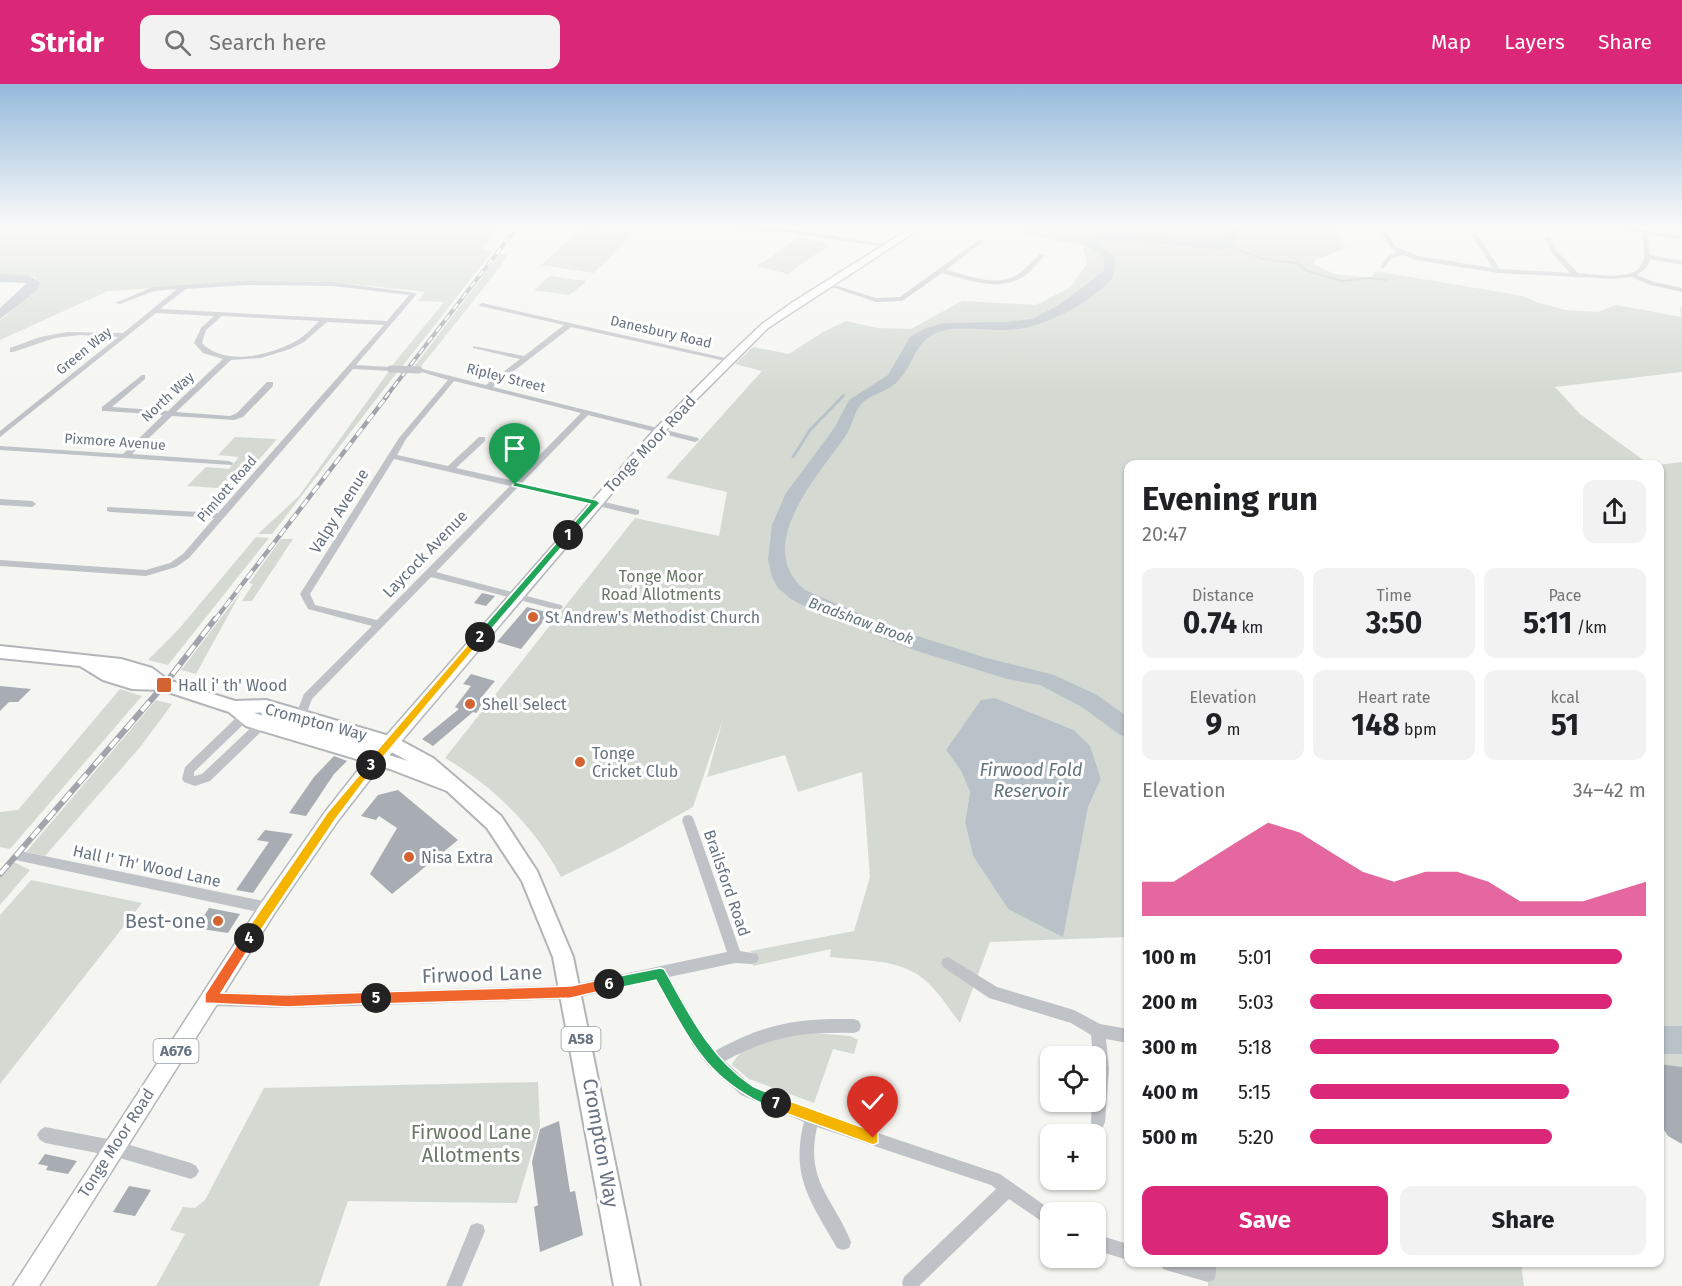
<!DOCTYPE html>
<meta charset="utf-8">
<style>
:root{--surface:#fff;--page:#f2f2f2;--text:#202124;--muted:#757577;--accent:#db2777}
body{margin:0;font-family:"Fira Sans",sans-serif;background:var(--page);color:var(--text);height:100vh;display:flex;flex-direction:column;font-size:22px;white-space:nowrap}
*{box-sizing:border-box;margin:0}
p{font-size:20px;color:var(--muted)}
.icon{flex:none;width:33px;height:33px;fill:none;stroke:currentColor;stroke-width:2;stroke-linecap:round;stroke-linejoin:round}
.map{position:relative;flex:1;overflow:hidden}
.side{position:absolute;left:1124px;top:376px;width:540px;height:807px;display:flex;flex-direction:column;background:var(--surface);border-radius:12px;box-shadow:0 2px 4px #0004}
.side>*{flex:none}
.buttons{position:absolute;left:1040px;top:962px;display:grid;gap:12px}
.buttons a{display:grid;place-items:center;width:66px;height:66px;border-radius:12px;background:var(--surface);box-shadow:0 2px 4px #0004;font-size:30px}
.pin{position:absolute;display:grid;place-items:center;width:51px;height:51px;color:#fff;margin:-62px -26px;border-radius:50% 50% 50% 0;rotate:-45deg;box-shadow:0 0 6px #0007}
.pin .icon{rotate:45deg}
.km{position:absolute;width:30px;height:30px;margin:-15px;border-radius:50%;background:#222;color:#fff;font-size:16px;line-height:30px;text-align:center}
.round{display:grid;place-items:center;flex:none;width:63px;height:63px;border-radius:12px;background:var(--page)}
.headline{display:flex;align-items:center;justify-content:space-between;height:102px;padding:0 18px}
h1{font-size:33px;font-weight:700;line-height:45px}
.metrics{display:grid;grid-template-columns:repeat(3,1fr);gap:9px;height:102px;padding:6px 18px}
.metrics div{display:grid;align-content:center;border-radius:12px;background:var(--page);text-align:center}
.metrics b{font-size:30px;font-weight:700}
.metrics small{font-size:16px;font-weight:400}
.metrics p{font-size:16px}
.chart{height:168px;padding:12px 18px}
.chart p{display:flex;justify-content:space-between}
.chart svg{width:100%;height:108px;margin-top:6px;fill:var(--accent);opacity:.7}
.button{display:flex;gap:12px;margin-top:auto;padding:12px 18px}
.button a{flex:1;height:69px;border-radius:12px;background:var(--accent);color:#fff;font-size:24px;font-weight:700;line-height:69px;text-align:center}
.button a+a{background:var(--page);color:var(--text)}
ul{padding:0 18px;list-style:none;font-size:20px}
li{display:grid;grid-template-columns:96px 72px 1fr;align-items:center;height:45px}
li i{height:15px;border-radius:8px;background:var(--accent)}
header{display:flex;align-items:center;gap:36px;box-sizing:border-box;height:84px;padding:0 30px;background:var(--accent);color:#fff}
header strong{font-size:28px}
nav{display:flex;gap:33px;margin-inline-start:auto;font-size:21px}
.search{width:420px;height:54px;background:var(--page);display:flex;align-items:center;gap:15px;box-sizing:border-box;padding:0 21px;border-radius:12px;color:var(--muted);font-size:22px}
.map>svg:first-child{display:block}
</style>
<header>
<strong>Stridr</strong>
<div class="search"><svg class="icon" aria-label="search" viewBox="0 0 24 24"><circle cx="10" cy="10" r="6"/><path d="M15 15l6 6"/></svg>Search here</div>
<nav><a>Map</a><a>Layers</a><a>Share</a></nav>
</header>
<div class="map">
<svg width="1682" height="1202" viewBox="0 0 1682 1202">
<rect width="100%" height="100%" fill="#f5f5f2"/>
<path fill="#d4dad2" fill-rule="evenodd" d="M0,142H500L481,165L492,168L401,284L391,283L444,218L418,217L425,208L335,198L265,197L108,207L0,256V237L35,205L39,198L35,193L0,191Z
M1024,142H1333L1346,164L1315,176L1313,180L1335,190L1371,194L1375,187L1523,212L1536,218L1565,226L1598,228L1616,221L1681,233L1680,223H1682V288L1555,303L1580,330L1650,381H1128V853L990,858L960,939C947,922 933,898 913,888C889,875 856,876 830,873L831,865L753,882L751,867L854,847L870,793L862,688L798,708L785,671L707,693L723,635L693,723L620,764L561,793C535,743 493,702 445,674L635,434L719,452L727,408L666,394L762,287L735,280L753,263L789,270L823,248L846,237L877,244L911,245L962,217L1036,221L1071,203L1087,180L1083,162L1018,148ZM995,614L1074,646L1089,662L1101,695L1088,723L1008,825L973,772L965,738L970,708L961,687L946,666Z
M584,143L634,149L594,189L541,181Z
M800,153L829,161L788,190L757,182Z
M500,170L507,171L501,182L419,285L413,284Z
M550,192L585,197V199L569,211L534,206Z
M389,287H398L272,450H258L299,412Z
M235,353L277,355L233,405L187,402L206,383L229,385L239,373L218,371Z
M1682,378V985L1659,981V381Z
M256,453L269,454L168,581L148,576L178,546Z
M281,455H293L252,517H242L253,500L249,499Z
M241,508L196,590L181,586Z
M120,605L142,612L10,765L0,763V728L18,726Z
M156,616L172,620L141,662L45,772L26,768Z
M14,778L30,786L0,821V794Z
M31,796L142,819L0,1000V831Z
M790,947L850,952L858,956L854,970L833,965L814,1019L749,995L732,981C738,963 773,954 790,947Z
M538,998L540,1042L517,1119L348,1117L319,1202H156L185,1150L170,1146L183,1123L195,1124L205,1116L264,1004Z
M1208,1179H1521L1524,1202H1208Z"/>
<path fill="#b9c2c8" d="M995,614L1074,646L1090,662L1101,695L1088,723L1063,853L1008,825L973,772L965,738L970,708L961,687L946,666L981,616Z"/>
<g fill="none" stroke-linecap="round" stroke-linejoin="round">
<path stroke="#b9c2c8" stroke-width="2" d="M1226,161L1263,175L1296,179L1307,187L1342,197L1369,194L1387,196
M841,314L844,311"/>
<path stroke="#b9c2c8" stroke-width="3" d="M793,373L810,346L843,312"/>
<path fill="#b9c2c8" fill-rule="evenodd" d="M1232,142H1244L1233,161L1221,166L1132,157L1097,159L1116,173L1113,193C1092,219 1040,246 1006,246C983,247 956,240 934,250C915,259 913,281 899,296C889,308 872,309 861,320C854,328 852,343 845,353C818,391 752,463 805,506L895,545L987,574L1054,591L1097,611L1128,633V653L1120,651L1082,623L1040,601L1007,595L917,567L815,528L791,515L778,504L772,493L768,476L772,441L786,409L835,343L849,316L888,291L910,253L924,245L943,239L1006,238L1032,235L1059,221L1104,187V174L1082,158L1084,155L1114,150L1219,158L1224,156Z
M0,190L28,191L40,198L37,206L0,235V224L27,199L0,198Z
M1659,942H1682V970H1659Z"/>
</g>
<path fill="#a7adb3" d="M482,509L495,512L486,522L474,519Z
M527,523L550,529L521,565L497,558Z
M471,590L495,597L480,615L486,616L476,629L473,628L433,662L422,655L459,625L455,623L471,602L463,600Z
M0,602L31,605L18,618H9L0,627Z
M334,672L347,677L334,690L306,732L289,729L314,693Z
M398,706L458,756L392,810L370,790L397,744L379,732L376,736L361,732L378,711Z
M265,746L293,750L253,809L236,806L269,758L257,756Z
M209,824L240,830L228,849L196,844Z
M1659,980L1682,983V1060L1668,1052L1659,1038Z
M559,1037L570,1108L575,1107L583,1151L540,1168L534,1123L538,1121L532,1078L540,1045Z
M45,1070L77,1077L68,1090L46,1086L48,1082L38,1080Z
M129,1102L151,1106L135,1132L113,1128Z"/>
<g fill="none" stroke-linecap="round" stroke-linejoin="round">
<g stroke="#b3b6ba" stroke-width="3">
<path id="primary" d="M914,142H924L768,244L663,349L382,680L337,738L274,830L39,1202H13L262,818L325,728L369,672L366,668L264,635L258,622L261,618H271L275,627L379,660L655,345L726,274L762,240L793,218Z"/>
</g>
<g stroke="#b2b5b8" stroke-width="4">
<path id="trunk" d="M0,562L121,575L152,584L168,596L235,617L266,616L396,654L433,674L501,732L537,787L573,873L640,1202H614L553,873L522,797L487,744L447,707L390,685L246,642L229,628L162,606L132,605L103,596L80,582L0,574ZM266,628L384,664L408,677L254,629Z"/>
</g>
<path fill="#bfc2c6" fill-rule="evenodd" d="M656,142L790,145L889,161L886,163L790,149L659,144Z
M1377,142H1383L1396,163L1418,172L1493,184L1469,147L1472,145L1474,146L1500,185L1570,189L1553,170L1544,154L1547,152L1550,154L1558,168L1578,189C1593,190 1632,197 1641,182C1647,172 1643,159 1641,149L1607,144L1604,142H1617L1682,152V156L1647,150L1650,171L1682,177V181L1650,175L1647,183L1637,191L1654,198L1682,204V208L1650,201L1631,193L1614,195L1498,189L1416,176L1403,171L1392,174L1383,185L1380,183L1388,172L1398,168L1392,165Z
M979,156L984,157L946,186C966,191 995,203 1015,192C1025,187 1032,177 1040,170L1045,171C1038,179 1030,189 1021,194C997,208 966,195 942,189L902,217L876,218L823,200L828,199L876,214L900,213Z
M247,197L333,198L416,209V211L356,281L391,283L395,285L391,287L353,285L189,474L176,483L146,492L0,482V476L146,486L170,479L183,470L214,434L110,428L107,427V423L218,429L384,241L327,238L304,258L290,265L261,274L231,276L176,328L230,332L237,329L267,298H273V302L243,333L234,336L172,332L132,370L229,377L233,379L232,381L0,366V362L123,370L163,331L105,327H102V323L142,291H145V295L112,323L168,327L223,275L203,269L194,259L201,244L214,232L156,229L0,353V347L118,253L80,251L55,254L13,268H10V264L40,253L67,248L123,249L177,205L154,207L120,220L115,219L153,203ZM247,201L333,202L409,211L387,237L160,225L186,205ZM222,232L319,237C311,245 304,253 294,258C268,272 224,282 202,259L206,246Z
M482,219L734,276L730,278L571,243L493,303L698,354L699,356L695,358L588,331L522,399L639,426V430L636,431L518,403L436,488L561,521L563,523L561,525L558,526L431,493L312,615L302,641H294L293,638L304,610L372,542L308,525L300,510L399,354L448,296L415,286L419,284L486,301L520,275L473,264V262L524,272L564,241L480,222L479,221ZM454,297L581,329L514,397L456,384L485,357V353H479L448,382L397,371L406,355ZM394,375L510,402L377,536L315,521L310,510Z
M0,415L32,417L36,420L32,423L0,421Z
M245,628L249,629L250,632L249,635L194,688V692L202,690L258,637H266L267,640L266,643L210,697L195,702L184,698L182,695L185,683L241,629Z
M688,731L692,732L694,736L740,867L757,870L759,874L757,878L752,880L735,879L669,893L703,952L715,967C767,939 796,934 854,935L859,937L861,942L859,947L854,949C801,948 772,952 725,977L751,1001L812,1027L1000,1090L1054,1128H1050V1143L1009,1115L919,1202H903L902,1199L904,1193L996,1105L991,1101L817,1043C805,1098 833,1113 851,1158L849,1164L843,1166L837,1164C811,1118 790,1093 804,1038L741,1011L708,981L693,962L656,896L571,915L288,924L210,922L205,920L203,915L205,910L210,908L288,910L571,901L727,868L682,736L684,732Z
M20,767L268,818L273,820L274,824L273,828L268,830L20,777L16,776L14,772L16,768Z
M948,873L997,903L1074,926L1100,940L1128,945V959L1106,955L1109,985L1105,1038L1103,1043L1098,1045L1093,1043L1091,1038L1092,1017H1095V972H1093L1091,951L1071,939L989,914L943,883L941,879L943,875Z
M45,1043L113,1056L191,1079L196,1082L199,1087L196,1092L191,1095L113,1072L45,1059L40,1056L37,1051L40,1046Z
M477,1139L483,1141L485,1147L462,1202H446L471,1141Z
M1095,1150L1128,1160V1176L1095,1166Z
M1161,1179H1216V1190L1214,1196L1208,1198L1169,1187L1163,1185Z"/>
<use href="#primary" fill="#fff" fill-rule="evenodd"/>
<use href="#trunk" fill="#fff" fill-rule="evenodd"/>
<g stroke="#a1a5ab" stroke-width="4">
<path id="rail-far2" d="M385,314L518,142"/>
</g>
<g stroke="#a1a5ab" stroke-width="4.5">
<path id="rail-far1" d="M214,537L387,312"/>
</g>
<g stroke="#a1a5ab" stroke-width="6">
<path id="rail" d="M0,790L164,601L215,535"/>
</g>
<use href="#rail-far2" stroke="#fff" stroke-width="2" stroke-dasharray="7" stroke-linecap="butt"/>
<use href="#rail-far1" stroke="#fff" stroke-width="3" stroke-dasharray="9" stroke-linecap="butt"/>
<use href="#rail" stroke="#fff" stroke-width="4" stroke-dasharray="12" stroke-linecap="butt"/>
<path stroke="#bfc2c6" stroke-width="7" d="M391,285L419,286"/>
</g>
<linearGradient id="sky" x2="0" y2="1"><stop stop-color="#95badb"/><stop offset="0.46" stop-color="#fafaf9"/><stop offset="1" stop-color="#fafaf9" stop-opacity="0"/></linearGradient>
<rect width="1682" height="310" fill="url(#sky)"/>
<path fill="#22a559" stroke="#fff" stroke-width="1.5" d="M515,398L596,416L600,419L568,454L565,449L590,420L512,402Z"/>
<path fill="#22a559" stroke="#fff" stroke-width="1.5" d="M565,449L572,451L483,555H477V550Z"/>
<path fill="#f5b400" stroke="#fff" stroke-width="1.5" d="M477,550L484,553L374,684H367V678Z"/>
<path fill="#f5b400" stroke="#fff" stroke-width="1.5" d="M371,677L374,678V684L335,736L253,858H244V850L327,729Z"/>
<path fill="#f0652b" stroke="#fff" stroke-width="1.5" d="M249,849L253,850V858L221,909L288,911L376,908L382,914L380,919L288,923L205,919V910L244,850Z"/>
<path fill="#f0652b" stroke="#fff" stroke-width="1.5" d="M609,894L614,896V904L571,914L376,920L369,914L376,908L571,902Z"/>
<path fill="#22a559" stroke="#fff" stroke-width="1.5" d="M660,884L664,885C688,927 709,973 751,1001C760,1006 771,1010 781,1014V1024L776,1026C706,997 691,958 656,896L609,906L603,900L609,894Z"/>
<path fill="#f5b400" stroke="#fff" stroke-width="1.5" d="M776,1012L878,1049V1059L873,1061L771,1024L769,1019Z"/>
<g fill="#d46333" stroke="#fff" stroke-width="2">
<circle cx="533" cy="533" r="6"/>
<rect x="156" y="593" width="16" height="16" rx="3"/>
<circle cx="470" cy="620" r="6"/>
<circle cx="580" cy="678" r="6"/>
<circle cx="409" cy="773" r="6"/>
<circle cx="218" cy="837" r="6"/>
</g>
<g text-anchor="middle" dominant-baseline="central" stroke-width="6" stroke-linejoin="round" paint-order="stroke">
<g font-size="14" fill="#677381" stroke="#fff">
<text transform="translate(661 248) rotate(13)">Danesbury Road</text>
<text transform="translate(84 267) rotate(-39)">Green Way</text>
<text transform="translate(506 294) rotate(14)">Ripley Street</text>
<text transform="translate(168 313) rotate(-43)">North Way</text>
<text transform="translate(115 358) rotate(4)">Pixmore Avenue</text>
<text transform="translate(227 405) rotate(-49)">Pimlott Road</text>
</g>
<g font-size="15" font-style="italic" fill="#63747d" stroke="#fff">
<text transform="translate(861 537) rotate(20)">Bradshaw Brook</text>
</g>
<g fill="#fff" stroke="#959da7" stroke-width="1.5">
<rect x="561.5" y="943" width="39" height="24" rx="4.5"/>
<rect x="153.5" y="955" width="45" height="24" rx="4.5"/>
</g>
<g font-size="15" font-weight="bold" fill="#677381">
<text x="581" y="955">A58</text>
<text x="176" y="967">A676</text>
</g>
<g font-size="16" fill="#677381" stroke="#fff">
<text transform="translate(650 360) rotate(-47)">Tonge Moor Road</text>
<text transform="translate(339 427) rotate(-58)">Valpy Avenue</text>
<text transform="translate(425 470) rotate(-46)">Laycock Avenue</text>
<text transform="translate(316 638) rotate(15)">Crompton Way</text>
<text transform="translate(147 782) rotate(12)">Hall I' Th' Wood Lane</text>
<text transform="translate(727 799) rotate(71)">Brailsford Road</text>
<text transform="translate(116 1059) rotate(-57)">Tonge Moor Road</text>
</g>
<g font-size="16" fill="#687865" stroke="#fff">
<text x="661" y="492">Tonge Moor<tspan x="661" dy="18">Road Allotments</tspan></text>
</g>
<g font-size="16" fill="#677381" stroke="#fff" text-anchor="start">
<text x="545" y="533">St Andrew's Methodist Church</text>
<text x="178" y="601">Hall i' th' Wood</text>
<text x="482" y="620">Shell Select</text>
<text x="592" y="669">Tonge<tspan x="592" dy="18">Cricket Club</tspan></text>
<text x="421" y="773">Nisa Extra</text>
</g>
<g font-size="18" font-style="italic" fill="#63747d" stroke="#fff">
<text x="1031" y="686">Firwood Fold<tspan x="1031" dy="21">Reservoir</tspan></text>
</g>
<g font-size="20" fill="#677381" stroke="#fff" text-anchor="end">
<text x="206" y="837">Best-one</text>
</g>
<g font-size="20" fill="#677381" stroke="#fff">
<text transform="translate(482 890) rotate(-2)">Firwood Lane</text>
<text transform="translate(601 1059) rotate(80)">Crompton Way</text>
</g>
<g font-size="20" fill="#687865" stroke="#fff">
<text x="471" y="1048">Firwood Lane<tspan x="471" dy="23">Allotments</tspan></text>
</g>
</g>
</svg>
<div class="buttons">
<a><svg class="icon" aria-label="locate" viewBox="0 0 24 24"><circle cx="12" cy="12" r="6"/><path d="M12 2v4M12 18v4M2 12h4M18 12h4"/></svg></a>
<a>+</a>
<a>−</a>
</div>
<div class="pin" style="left:515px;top:401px;background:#1e9e55"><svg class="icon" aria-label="arrive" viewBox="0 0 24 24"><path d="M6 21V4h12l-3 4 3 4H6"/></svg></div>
<div class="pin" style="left:873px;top:1054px;background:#d93025"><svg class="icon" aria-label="check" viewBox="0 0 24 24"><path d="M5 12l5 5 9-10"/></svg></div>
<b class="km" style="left:568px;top:451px">1</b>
<b class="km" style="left:480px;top:553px">2</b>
<b class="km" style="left:371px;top:681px">3</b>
<b class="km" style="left:249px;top:854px">4</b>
<b class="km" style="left:376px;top:914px">5</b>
<b class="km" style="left:609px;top:900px">6</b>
<b class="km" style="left:776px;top:1019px">7</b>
<section class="side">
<div class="headline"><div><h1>Evening run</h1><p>20:47</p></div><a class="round"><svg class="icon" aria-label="share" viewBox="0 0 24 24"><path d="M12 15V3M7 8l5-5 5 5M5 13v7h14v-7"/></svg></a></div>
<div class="metrics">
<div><p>Distance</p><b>0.74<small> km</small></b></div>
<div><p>Time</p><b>3:50</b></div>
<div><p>Pace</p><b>5:11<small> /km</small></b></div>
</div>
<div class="metrics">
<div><p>Elevation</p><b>9<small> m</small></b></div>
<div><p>Heart rate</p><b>148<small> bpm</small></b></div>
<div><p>kcal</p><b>51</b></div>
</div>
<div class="chart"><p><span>Elevation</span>34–42 m</p>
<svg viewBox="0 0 160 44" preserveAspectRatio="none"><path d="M0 44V30L10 30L20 22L30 14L40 6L50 10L60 18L70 26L80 30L90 26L100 26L110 30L120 38L130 38L140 38L150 34L160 30V44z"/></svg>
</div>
<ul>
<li><b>100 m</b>5:01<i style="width:93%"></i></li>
<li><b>200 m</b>5:03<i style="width:90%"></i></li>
<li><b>300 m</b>5:18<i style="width:74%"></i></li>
<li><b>400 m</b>5:15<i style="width:77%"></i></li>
<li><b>500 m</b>5:20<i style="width:72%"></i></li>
</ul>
<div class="button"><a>Save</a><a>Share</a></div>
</section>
</div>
